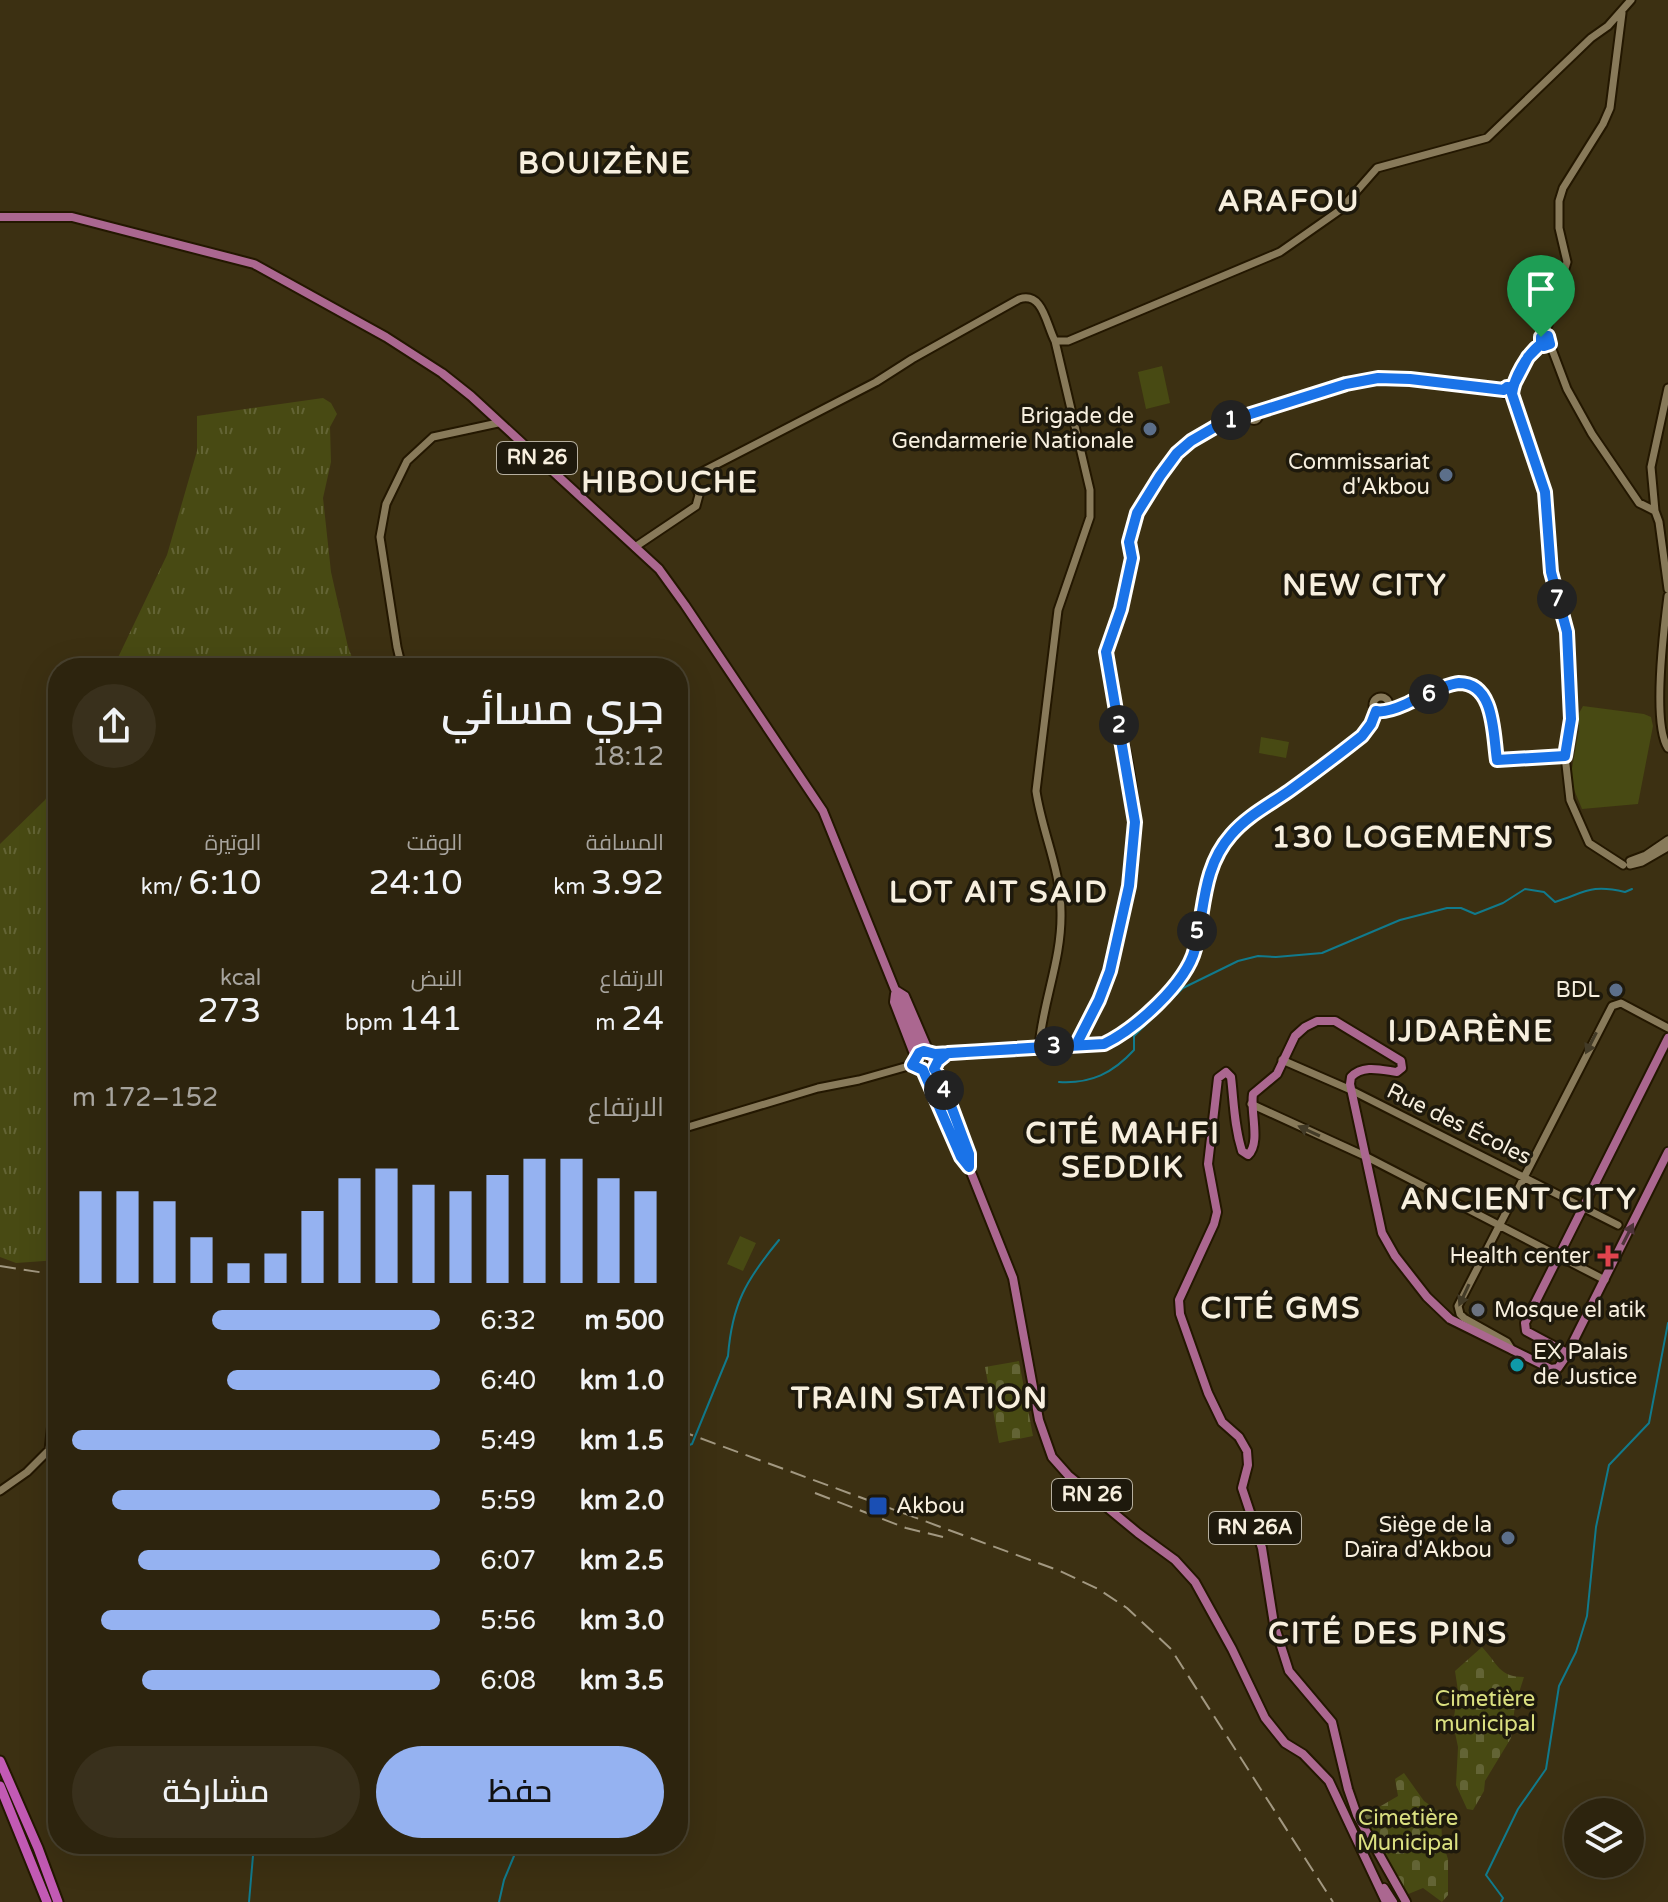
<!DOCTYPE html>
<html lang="ar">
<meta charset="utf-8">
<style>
:root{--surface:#2d240e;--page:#39301c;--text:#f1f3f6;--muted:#a7a49e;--line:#48412e;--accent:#95b2f1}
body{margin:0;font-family:"Varela Round",Cairo,sans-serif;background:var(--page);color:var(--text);direction:rtl;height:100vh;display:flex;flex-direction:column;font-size:30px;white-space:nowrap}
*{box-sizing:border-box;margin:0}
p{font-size:26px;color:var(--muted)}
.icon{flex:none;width:44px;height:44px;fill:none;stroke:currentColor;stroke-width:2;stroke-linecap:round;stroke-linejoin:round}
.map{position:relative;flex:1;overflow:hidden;direction:ltr}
.drawer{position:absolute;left:48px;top:658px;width:640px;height:1196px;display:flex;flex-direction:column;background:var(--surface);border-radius:32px;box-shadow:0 8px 32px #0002,0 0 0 2px var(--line);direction:rtl}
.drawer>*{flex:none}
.controls{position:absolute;left:1564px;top:1798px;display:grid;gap:16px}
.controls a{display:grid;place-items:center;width:80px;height:80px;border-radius:50%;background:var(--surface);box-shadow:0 8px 32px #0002,0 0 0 2px var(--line);font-size:40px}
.pin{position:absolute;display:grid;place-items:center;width:68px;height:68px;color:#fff;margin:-82px -34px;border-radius:50% 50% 50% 0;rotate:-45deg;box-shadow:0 0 8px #0007}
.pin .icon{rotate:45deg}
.km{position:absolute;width:40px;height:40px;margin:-20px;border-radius:50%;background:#222;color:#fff;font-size:22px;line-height:40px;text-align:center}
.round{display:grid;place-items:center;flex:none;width:84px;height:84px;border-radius:42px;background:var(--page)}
.head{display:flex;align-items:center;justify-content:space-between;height:136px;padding:0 24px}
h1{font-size:44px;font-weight:600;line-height:60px}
.metrics{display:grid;grid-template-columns:repeat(3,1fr);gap:12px;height:136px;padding:8px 24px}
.metrics div{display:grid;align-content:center}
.metrics b{font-size:34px;font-weight:600}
.metrics small{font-size:22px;font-weight:400}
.metrics p{font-size:22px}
.chart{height:224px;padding:16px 24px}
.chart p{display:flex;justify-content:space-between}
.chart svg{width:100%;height:144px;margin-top:8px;stroke:var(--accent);stroke-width:6}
.action{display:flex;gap:16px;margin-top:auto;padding:16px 24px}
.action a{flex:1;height:92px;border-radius:48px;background:var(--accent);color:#111;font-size:32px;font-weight:600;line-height:92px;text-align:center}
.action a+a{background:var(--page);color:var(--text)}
ul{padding:0 24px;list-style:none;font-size:26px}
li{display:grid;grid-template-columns:128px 96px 1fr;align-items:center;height:60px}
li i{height:20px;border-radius:10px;background:var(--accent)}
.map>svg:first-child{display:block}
</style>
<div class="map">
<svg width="1668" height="1902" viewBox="0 0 1668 1902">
<defs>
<pattern id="grass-tufts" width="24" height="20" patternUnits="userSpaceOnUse" patternTransform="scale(2)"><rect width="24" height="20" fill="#484a13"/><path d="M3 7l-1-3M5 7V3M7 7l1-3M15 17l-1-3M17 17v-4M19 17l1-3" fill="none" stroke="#636435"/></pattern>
<pattern id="cemetery-stones" width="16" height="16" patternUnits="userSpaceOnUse" patternTransform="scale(2)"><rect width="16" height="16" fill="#484a13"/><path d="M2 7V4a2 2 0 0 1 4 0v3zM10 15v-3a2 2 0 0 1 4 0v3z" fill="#636435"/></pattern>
</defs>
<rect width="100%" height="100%" fill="#3c3012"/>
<path fill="url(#grass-tufts)" d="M323,398L331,403L337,414L330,427L331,462L323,498L331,572L348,647L356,668H113L167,555L197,451V416Z
M58,779V1260L16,1263L0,1257V844L45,800Z"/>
<path fill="url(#cemetery-stones)" d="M1019,1361L1033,1436L999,1443L985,1367Z
M1482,1647C1498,1664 1499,1677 1524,1677L1515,1705L1511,1738L1485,1781L1484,1791L1473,1810L1467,1809L1456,1785L1458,1747L1453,1723L1458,1691L1455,1671Z
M1404,1773L1424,1801L1441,1813L1442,1841L1448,1859V1895L1442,1902L1423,1888L1406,1895L1362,1817L1398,1796L1395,1779Z"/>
<path fill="#484a13" d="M1162,366L1170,403L1146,409L1138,372Z
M1583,706L1644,714L1651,717L1653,726L1638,804L1582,809L1570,780L1579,729L1578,715Z
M1261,737L1289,742L1286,758L1259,753Z
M740,1236L756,1243L743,1271L727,1264Z"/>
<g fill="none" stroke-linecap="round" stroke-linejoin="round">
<path stroke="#117a8c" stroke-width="2" d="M1059,1082C1091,1084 1113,1073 1134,1050V1036L1183,988L1238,961L1258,956L1276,957L1322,953L1400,920L1447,908H1461L1475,914L1503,903L1525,889L1544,892L1555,902C1586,892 1591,884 1625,892L1632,889
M678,1449L692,1444L728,1356C732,1304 746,1280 779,1240
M249,1902L254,1844
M499,1902L504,1880L519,1844
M1501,1902L1503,1898L1486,1875L1518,1809L1546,1769L1559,1686L1576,1652L1587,1616L1596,1527L1609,1465L1649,1423L1668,1323"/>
<path stroke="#584d31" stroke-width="8" stroke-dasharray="8 4" stroke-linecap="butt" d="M919,1048L939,1094"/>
<g stroke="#231700" stroke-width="11">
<path id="secondary" d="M1545,335L1567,262L1559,228V201L1563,188L1603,124L1610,108L1622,13
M1539.5 341a5.5 5.5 0 1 1 11 0a5.5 5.5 0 1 1-11 0Z
M1550,344L1567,389L1592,434L1639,503L1655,511L1659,522L1668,589
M1512,388L1528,357L1541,344
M1512,394H1505L1506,388L1513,390L1512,394L1545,492L1551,572L1567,632L1571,719L1565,756L1570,800L1589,843L1623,865
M1249.5 416a4.5 4.5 0 1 1 9 0a4.5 4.5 0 1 1-9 0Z
M1258,413C1297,401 1335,384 1376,379C1417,374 1463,385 1504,390
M1655,511L1651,467L1668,388
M635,547L696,506L699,495L692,477L876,382L912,359L1019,299C1043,291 1046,324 1055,341H1068L1280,252L1340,210L1377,168L1487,138L1591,38L1608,26L1631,0
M1668,596C1664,627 1652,724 1668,748
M402,668L397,647L380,537L386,504L407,461L433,437L498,423
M1373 705a8 8 0 1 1 16 0a8 8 0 1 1-16 0Z
M1387,709L1457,683L1474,686L1484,695L1491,713L1497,760L1565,756
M1630,861L1646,855L1668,840
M1630,865L1642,862L1668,847
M1076,1045C1111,977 1136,901 1135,823C1135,773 1117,716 1107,666C1106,645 1116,628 1121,607C1125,593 1131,574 1132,559C1132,553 1128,547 1129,541C1132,498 1202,411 1250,416
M1039,1046C1043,1001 1062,959 1061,912C1061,870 1042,832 1036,791L1058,610L1090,517V490L1055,341
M929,1053L1104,1044C1135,1029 1186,984 1195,949C1205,909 1202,868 1231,835C1246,816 1269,805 1289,791C1314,773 1338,755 1362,736L1371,724L1376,711
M1282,1060L1351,1090L1618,1225
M1251,1104L1367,1157L1605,1280
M678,1130L818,1088L859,1080L912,1065L916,1059
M1512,1350L1507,1342L1464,1318L1460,1314L1458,1306L1612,1006L1621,1003L1668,1028
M0,1491L27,1472L49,1450L58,1367"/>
</g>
<g stroke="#231700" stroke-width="12">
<path id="primary" d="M0,217H72L254,264L386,337L442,373L471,396L659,569L685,605L823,811L917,1044
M897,991L905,996L929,1052
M895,994L894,1002L916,1059
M942,1085L934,1090C927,1086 915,1060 919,1053L927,1051C933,1058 944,1091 949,1102
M931,1090L946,1124
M941,1097L1013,1278L1039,1420L1052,1457L1068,1475L1138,1533L1175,1560L1195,1582L1232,1649L1265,1718L1285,1743L1303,1754L1329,1781L1386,1902
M1567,1353L1526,1331L1525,1323L1668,1038
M1384,1888L1393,1902
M1406,1902L1357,1815L1348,1789L1332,1722L1289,1671L1274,1624L1262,1548L1242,1488L1248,1465L1247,1451L1239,1437L1222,1422L1208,1393L1180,1314L1179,1300L1214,1224L1217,1212L1208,1164L1218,1078L1226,1072L1231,1077C1234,1102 1234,1126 1242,1151L1248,1155C1261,1143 1250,1112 1253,1094L1277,1074L1295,1036L1305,1027L1317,1021H1335L1401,1061L1402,1068L1397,1072C1382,1070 1363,1064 1351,1077L1350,1084L1382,1233L1395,1256L1427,1297L1450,1319L1551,1369L1558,1368L1565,1358L1668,1152"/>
</g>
<g stroke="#231700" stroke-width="13">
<path id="highway" d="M0,1761L38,1848L58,1902
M0,1786L47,1902"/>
</g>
<use href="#secondary" stroke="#887a5a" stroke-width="7"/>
<use href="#primary" stroke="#ab6790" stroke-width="8"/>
<use href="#highway" stroke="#c25ab4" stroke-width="9"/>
<path stroke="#a29881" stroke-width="2" stroke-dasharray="16 8" stroke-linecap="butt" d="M0,1266L58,1275
M678,1430L1060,1571L1098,1589L1127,1608L1171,1649L1333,1902
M815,1493L906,1528L943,1537"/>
</g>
<defs><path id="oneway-solid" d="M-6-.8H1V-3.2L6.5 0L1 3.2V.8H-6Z" transform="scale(2)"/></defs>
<g fill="#433b27">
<use href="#oneway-solid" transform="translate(1591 1043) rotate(117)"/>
<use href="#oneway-solid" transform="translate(1309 1131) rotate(-155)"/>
<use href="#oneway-solid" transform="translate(1464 1295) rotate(115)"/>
</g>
<use fill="#4f343a" href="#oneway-solid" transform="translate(1628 1234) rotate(-63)"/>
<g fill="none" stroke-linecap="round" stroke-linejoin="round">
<g stroke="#fff" stroke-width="16">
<path id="route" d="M1541,337V344L1528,357L1512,388L1507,387L1504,390L1410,379L1378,378L1346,384L1222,423L1191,441L1177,453L1160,476L1137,513L1129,542L1132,558L1121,609L1106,652L1135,822L1129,886L1110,971L1099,1000L1076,1045L935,1054L924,1051L919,1053L912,1065L923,1070L961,1157L969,1167V1154L941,1079L934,1069L938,1061L948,1053L1104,1044C1135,1029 1186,984 1195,949C1205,909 1202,868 1231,835C1247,816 1269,805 1289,791C1314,773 1338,755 1362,736L1371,724L1376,711C1385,713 1397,708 1406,704C1419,698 1445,684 1459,683C1495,683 1493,734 1497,760L1565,756L1571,719L1567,632L1551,572L1545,492L1512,394C1514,378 1527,354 1541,344L1544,346L1550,344L1548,336L1541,337"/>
</g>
<use href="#route" stroke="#1a73e8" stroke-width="10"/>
</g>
<g fill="#5c6f8a" stroke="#1e190c" stroke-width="3">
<circle cx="1150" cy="429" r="8"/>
<circle cx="1446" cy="475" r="8"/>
<circle cx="1616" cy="990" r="8"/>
<circle cx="1508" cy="1538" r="8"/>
</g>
<path fill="#e0444e" stroke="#1e190c" stroke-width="3" d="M1604 1244h8v8h8v8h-8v8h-8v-8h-8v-8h8z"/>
<circle fill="#6b7280" stroke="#1e190c" stroke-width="3" cx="1478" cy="1310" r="8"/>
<circle fill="#0f9aa8" stroke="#1e190c" stroke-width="3" cx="1517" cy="1365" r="8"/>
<rect fill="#1a4fb4" stroke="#1e190c" stroke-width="3" x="868" y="1496" width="20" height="20" rx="4"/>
<g text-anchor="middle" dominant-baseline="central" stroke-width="7" stroke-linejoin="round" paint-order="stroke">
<g fill="#1e190c" stroke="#b6af9f" stroke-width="2">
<rect x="497" y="442" width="80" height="32" rx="6"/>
<rect x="1052" y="1479" width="80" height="32" rx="6"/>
<rect x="1209" y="1512" width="92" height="32" rx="6"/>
</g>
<g font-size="20" font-weight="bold" fill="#f7efde">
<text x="537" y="458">RN 26</text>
<text x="1092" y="1495">RN 26</text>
<text x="1255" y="1528">RN 26A</text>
</g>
<g font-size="22" fill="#f7efde" stroke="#1e190c" text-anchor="end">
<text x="1134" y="416">Brigade de<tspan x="1134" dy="25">Gendarmerie Nationale</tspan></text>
<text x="1430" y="462">Commissariat<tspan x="1430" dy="25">d'Akbou</tspan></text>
<text x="1600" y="990">BDL</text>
<text x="1590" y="1256">Health center</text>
<text x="1494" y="1310" text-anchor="start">Mosque el atik</text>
<text x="1533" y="1352" text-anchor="start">EX Palais<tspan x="1533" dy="25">de Justice</tspan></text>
<text x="896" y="1506" text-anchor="start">Akbou</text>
<text x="1492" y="1525">Siège de la<tspan x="1492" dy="25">Daïra d'Akbou</tspan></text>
</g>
<g font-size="22" fill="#f7efde" stroke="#1e190c">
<text transform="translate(1459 1124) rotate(26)">Rue des Écoles</text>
</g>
<g font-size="22" fill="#dbe080" stroke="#1e190c">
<text x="1485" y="1699">Cimetière<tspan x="1485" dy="25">municipal</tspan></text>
<text x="1408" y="1818">Cimetière<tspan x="1408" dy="25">Municipal</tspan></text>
</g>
<g font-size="30" font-weight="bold" letter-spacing="2" fill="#f7efde" stroke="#1e190c">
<text x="605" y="163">BOUIZÈNE</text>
<text x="1289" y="201">ARAFOU</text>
<text x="670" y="482">HIBOUCHE</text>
<text x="1365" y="585">NEW CITY</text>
<text x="1413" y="837">130 LOGEMENTS</text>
<text x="999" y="892">LOT AIT SAID</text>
<text x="1471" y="1031">IJDARÈNE</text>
<text x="1123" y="1133">CITÉ MAHFI<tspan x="1123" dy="34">SEDDIK</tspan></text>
<text x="1519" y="1199">ANCIENT CITY</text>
<text x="1281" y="1308">CITÉ GMS</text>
<text x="920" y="1398">TRAIN STATION</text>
<text x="1388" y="1633">CITÉ DES PINS</text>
</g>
</g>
</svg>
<div class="controls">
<a><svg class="icon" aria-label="layers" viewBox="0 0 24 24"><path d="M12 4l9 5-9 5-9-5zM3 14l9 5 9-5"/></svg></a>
</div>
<div class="pin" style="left:1541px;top:337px;background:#1e9e55"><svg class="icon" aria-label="arrive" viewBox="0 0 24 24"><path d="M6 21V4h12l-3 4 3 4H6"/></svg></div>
<b class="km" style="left:1231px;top:420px">1</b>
<b class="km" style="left:1119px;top:725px">2</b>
<b class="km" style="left:1054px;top:1046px">3</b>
<b class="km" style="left:944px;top:1090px">4</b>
<b class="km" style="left:1197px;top:931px">5</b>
<b class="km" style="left:1429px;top:694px">6</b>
<b class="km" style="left:1557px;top:599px">7</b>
<section class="drawer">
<div class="head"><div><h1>جري مسائي</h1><p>18:12</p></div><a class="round"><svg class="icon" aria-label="share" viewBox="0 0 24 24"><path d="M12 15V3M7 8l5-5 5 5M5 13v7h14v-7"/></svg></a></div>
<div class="metrics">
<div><p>المسافة</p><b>3.92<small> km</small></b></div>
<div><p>الوقت</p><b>24:10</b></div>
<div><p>الوتيرة</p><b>6:10<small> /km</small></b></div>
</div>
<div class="metrics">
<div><p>الارتفاع</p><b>24<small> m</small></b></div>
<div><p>النبض</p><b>141<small> bpm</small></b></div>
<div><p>kcal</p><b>273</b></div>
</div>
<div class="chart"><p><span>الارتفاع</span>152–172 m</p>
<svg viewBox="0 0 160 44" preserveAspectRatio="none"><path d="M5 44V16M15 44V16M25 44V19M35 44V30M45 44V38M55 44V35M65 44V22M75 44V12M85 44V9M95 44V14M105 44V16M115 44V11M125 44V6M135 44V6M145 44V12M155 44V16"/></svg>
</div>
<ul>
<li><b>500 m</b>6:32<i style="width:62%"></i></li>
<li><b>1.0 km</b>6:40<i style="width:58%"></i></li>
<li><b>1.5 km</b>5:49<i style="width:100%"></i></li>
<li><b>2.0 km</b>5:59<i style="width:89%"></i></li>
<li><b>2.5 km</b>6:07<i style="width:82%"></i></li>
<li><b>3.0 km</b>5:56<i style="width:92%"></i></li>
<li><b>3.5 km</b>6:08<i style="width:81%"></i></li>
</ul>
<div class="action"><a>حفظ</a><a>مشاركة</a></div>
</section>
</div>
